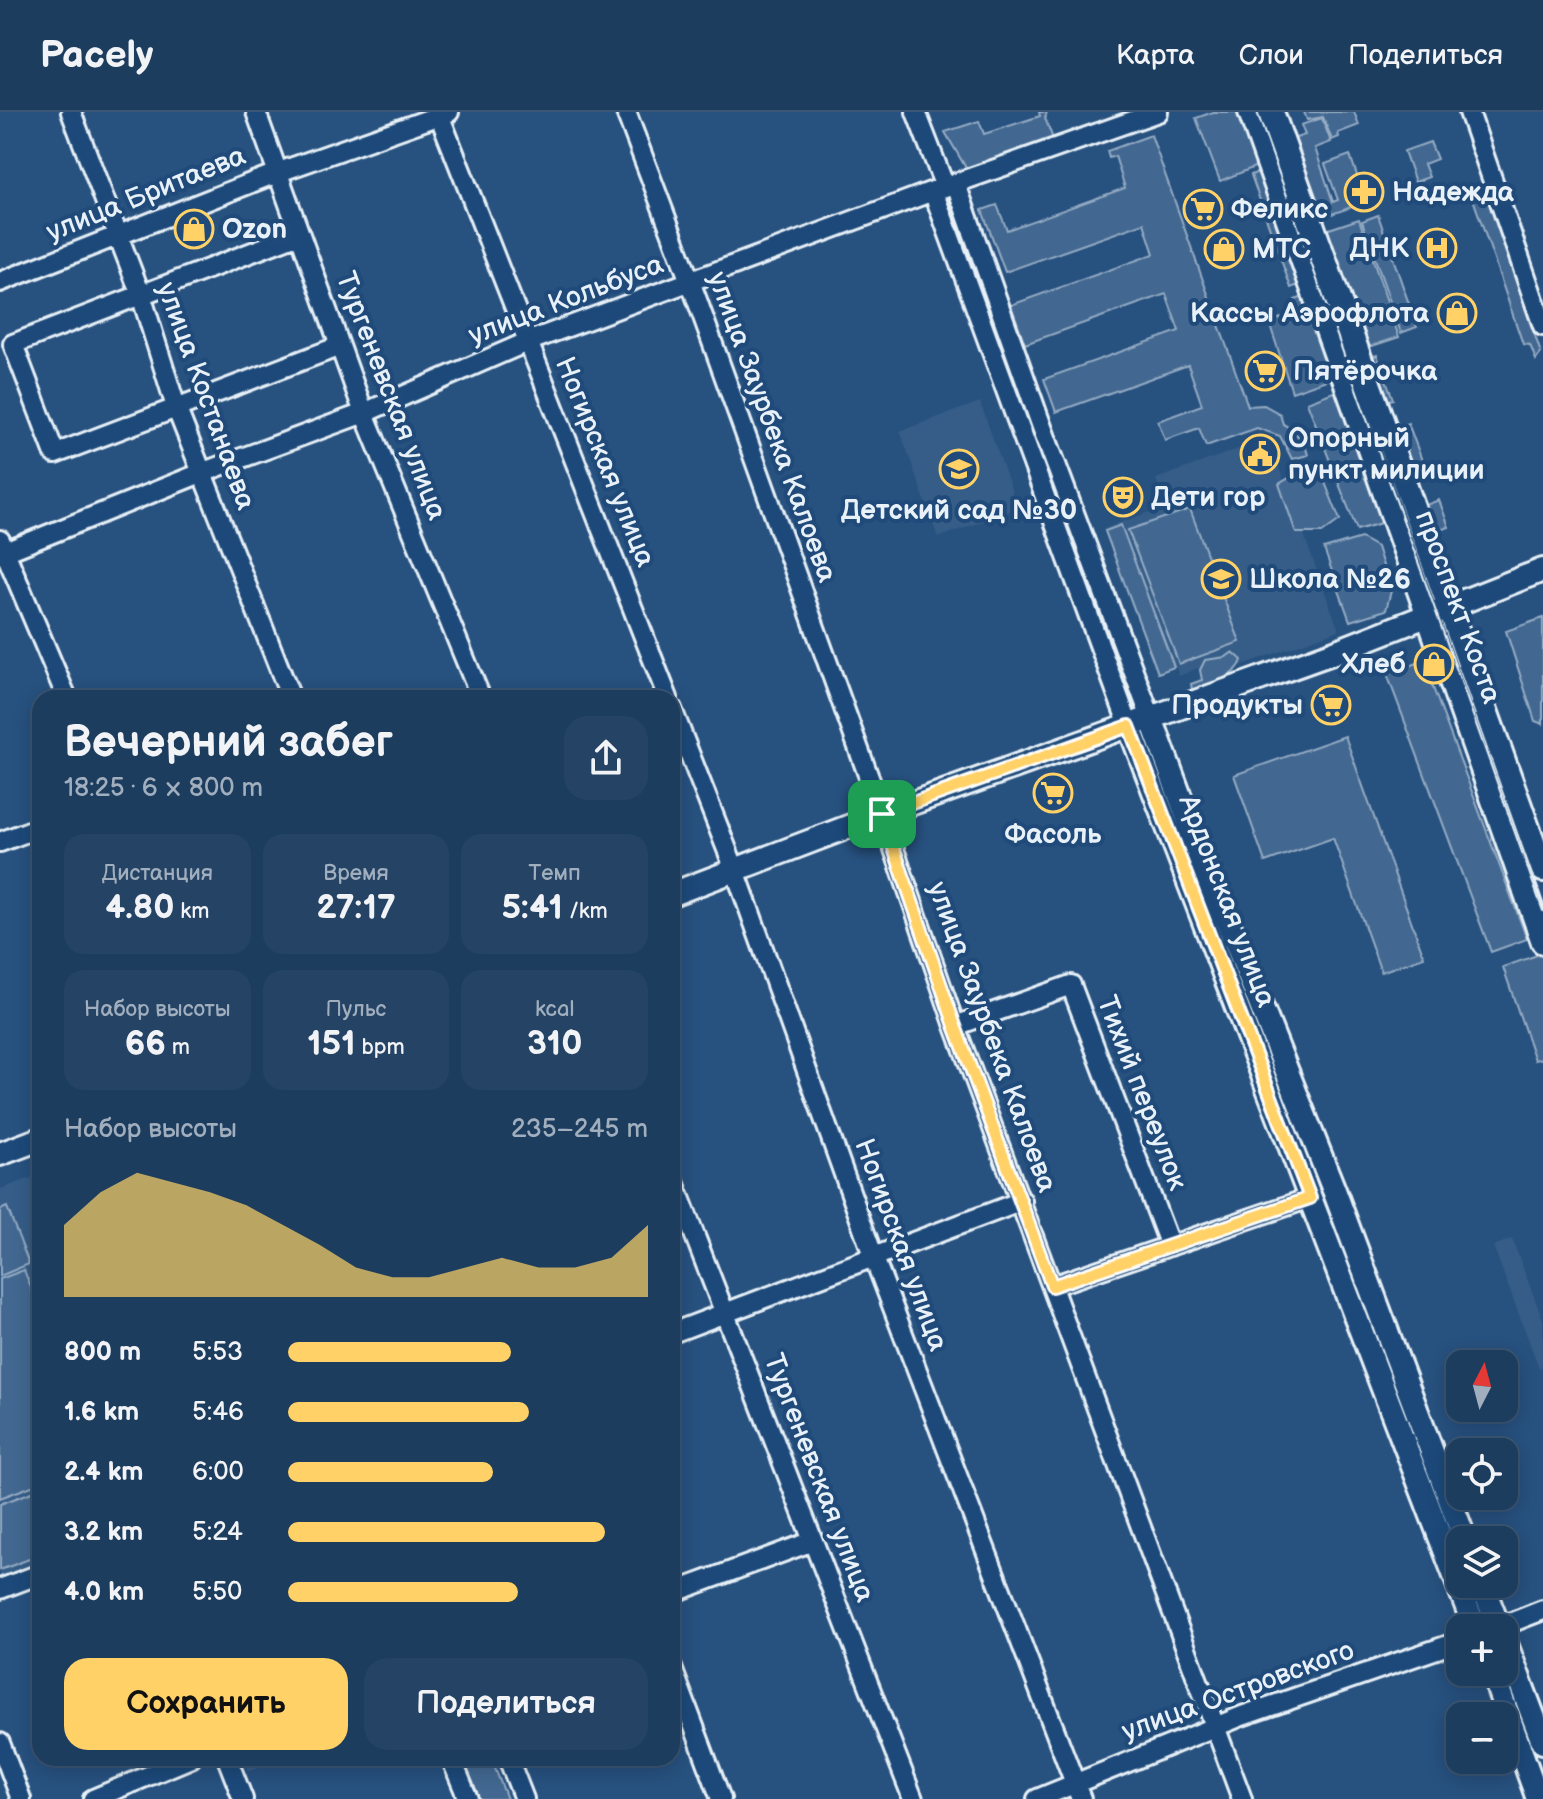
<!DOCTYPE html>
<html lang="ru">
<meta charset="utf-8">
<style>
:root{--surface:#1d3d5f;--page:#254465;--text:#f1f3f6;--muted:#a0aebd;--line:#3b5674;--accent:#ffd166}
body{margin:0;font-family:"Balsamiq Sans",sans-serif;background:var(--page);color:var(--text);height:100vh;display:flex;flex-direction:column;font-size:30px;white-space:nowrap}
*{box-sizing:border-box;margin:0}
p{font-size:26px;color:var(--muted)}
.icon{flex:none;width:44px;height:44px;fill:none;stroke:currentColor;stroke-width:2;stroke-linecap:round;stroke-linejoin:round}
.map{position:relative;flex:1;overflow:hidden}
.side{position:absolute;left:32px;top:578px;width:648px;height:1076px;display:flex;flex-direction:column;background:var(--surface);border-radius:24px;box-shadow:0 4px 20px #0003,0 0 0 2px var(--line)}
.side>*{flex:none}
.needle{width:52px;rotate:6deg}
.controls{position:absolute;left:1446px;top:1238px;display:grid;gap:16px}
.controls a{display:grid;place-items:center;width:72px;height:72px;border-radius:16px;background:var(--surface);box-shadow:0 4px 20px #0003,0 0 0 2px var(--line);font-size:40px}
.pin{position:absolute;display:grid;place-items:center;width:68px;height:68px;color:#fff;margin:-34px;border-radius:16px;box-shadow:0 4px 12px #0006}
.round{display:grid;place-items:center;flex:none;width:84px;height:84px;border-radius:24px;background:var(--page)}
.summary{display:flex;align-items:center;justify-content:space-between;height:136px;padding:0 32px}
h1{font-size:44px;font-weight:700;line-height:60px}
.metrics{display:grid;grid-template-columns:repeat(3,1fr);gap:12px;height:136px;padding:8px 32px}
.metrics div{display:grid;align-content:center;border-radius:20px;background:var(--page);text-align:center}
.metrics b{font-size:34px;font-weight:700}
.metrics small{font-size:22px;font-weight:400}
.metrics p{font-size:22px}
.chart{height:224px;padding:16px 32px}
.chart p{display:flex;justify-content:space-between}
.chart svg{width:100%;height:144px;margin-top:8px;fill:var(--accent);opacity:.7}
.primary-button{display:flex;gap:16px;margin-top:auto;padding:16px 32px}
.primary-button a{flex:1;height:92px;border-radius:24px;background:var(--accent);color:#111;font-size:32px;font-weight:700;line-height:92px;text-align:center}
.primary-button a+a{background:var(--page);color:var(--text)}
ul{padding:0 32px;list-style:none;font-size:26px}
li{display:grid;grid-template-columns:128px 96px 1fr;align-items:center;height:60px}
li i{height:20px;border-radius:10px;background:var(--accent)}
header{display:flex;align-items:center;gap:48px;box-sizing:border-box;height:112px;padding:0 40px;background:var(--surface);border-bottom:2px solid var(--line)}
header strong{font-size:38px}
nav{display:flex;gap:44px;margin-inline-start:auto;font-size:28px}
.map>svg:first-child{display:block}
</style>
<header>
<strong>Pacely</strong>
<nav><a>Карта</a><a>Слои</a><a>Поделиться</a></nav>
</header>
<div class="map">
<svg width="1543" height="1687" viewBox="0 0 1543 1687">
<rect width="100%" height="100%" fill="#27517f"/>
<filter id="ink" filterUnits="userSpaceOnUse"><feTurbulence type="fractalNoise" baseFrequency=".0125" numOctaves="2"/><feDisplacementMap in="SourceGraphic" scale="16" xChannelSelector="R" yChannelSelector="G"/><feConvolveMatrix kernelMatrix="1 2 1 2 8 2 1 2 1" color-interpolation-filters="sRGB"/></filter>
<g filter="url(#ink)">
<path fill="#355d88" d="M980,290L1018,396L938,426L900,319Z
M1268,326L1339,518L1202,568L1198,556L1179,564L1175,553L1156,560L1103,417L1166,394L1156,367Z
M40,1063V1450L0,1465V1077Z
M1512,1127L1543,1208V1254L1539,1256L1493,1134Z
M242,1646H282L248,1659Z"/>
<path fill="#436891" stroke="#96acc4" stroke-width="2" d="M1039,0H1047L1045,6L1053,27L966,56L945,20L979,9L984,22L1040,4Z
M1213,0H1246L1265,51L1220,69L1196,6Z
M1304,0H1354L1359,13L1338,21L1339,25L1332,28L1323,5L1307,8Z
M1322,6L1331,30L1315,36L1333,90L1338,88L1325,52L1350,43L1366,90L1329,103L1325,93L1317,96L1293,27L1305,23L1301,13Z
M1151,23L1248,294L1264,293L1280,302L1283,312C1296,319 1304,328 1308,343L1292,347L1280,324L1257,316L1206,334L1199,316L1165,328L1158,309L1202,293L1188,253L1056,300L1044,267L1179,219L1166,182L1025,232L1011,193L1154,142L1144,111L1005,160L982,98L997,93L1007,118L1125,76L1115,44L1109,46L1107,39Z
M1430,30L1437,47L1424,52L1429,65L1415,70L1404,39Z
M1265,57L1306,170L1291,176L1251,63Z
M1484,77L1541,241L1536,248L1530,233L1523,232L1471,81Z
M1378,103L1417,215L1401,221L1362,109Z
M1359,107L1399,225L1366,236L1326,118Z
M1310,183L1338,264L1292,280L1269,210L1299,200L1295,188Z
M1377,243L1393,287L1386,289L1371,245Z
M1344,276L1388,409L1357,418L1307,290Z
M1408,311L1427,362L1417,366L1397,315Z
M1322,363L1340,408L1322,421H1296L1279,372L1289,366Z
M1439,388L1449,415L1433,420L1423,394Z
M1190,397L1240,530L1179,552L1128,418Z
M1121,413L1174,555L1158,561L1105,419Z
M1361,426L1377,435L1391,479L1386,498L1350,509L1324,437Z
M1543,506V612L1535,609L1506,519Z
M1233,540L1242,548C1238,565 1208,573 1192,578L1191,572L1202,568L1200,558L1205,548L1226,545Z
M1423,549L1527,827L1491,840L1387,562Z
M1345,624L1424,845L1381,860L1333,726L1265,750L1234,663Z
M1543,841V946L1535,948L1503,855Z
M7,1095L29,1152L0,1164V1098Z
M24,1158L40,1199V1371L0,1386V1167Z
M40,1377V1443L0,1458V1392Z
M460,1646H491L507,1687H476Z"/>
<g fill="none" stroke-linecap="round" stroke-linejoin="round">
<g stroke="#e8f1f8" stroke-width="24">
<path id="minor" d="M71,0L141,183L176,295L291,586
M256,0L364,301L481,586
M438,0L668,586
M626,0L697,188L876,685L955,914L1242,1687
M916,0L945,75
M1469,0L1543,214
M956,72L1042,315L1151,606
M933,79L1129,614
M299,122L13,232L55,342L340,234
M0,170L279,60L449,0
M0,428L67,586
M0,442L201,361L364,301L527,230L933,79L1158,0
M672,597L735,758L874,1146L1081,1687
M0,730L40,715
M955,914L1071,873L1170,1134
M672,1065L913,1687
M1052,1174L1310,1086
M672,1221L1022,1089
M0,1477L40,1462
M672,1481L813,1429
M1497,1516L1543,1498
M672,1556L721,1687
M0,1631L21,1687
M227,1646L243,1687
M451,1646L468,1687
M508,1646L524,1687
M93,1687L191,1646
M1037,1687L1242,1604L1460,1529"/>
</g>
<g stroke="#e8f1f8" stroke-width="28">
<path id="major" d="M1250,0L1543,830
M1272,0L1543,758
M1151,606L1206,755L1334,1078L1465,1428
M1129,614L1475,1516
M672,782L882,702L1332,541L1543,458
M0,1042L40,1027
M1482,1472L1499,1516
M1504,1527L1543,1630
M1492,1560L1538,1687"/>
</g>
<use href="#minor" stroke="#1f4a7a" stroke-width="18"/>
<use href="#major" stroke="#1f4a7a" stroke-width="22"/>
<path stroke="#e8f1f8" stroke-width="2" d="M1257,0L1543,799"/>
</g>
</g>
<g fill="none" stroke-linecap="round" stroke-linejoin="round" filter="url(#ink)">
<g stroke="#fff" stroke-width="16">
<path id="route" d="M1129,614L1310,1086L1052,1174L955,914L882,702Z"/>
</g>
<use href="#route" stroke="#ffd166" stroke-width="10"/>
</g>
<defs>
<g id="pharmacy-ring" transform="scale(2)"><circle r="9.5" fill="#1f4a7a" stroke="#ffd166" stroke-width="1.5"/><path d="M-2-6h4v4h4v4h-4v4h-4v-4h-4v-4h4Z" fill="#ffd166"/></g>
<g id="supermarket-ring" transform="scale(2)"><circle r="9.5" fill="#1f4a7a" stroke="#ffd166" stroke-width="1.5"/><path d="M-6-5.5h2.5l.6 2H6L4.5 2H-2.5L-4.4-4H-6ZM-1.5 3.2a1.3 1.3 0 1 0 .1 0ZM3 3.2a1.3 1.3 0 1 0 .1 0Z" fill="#ffd166"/></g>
<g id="shop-ring" transform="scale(2)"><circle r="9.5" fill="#1f4a7a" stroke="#ffd166" stroke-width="1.5"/><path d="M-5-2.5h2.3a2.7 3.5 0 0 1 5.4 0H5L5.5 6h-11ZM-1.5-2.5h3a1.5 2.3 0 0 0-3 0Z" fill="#ffd166"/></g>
<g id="hospital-ring" transform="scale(2)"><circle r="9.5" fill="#1f4a7a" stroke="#ffd166" stroke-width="1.5"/><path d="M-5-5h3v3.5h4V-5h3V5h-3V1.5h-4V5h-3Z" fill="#ffd166"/></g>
<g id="civic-ring" transform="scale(2)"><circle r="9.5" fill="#1f4a7a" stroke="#ffd166" stroke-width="1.5"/><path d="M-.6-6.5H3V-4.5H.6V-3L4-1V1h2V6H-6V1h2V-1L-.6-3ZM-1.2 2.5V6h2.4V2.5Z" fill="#ffd166"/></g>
<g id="school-ring" transform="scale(2)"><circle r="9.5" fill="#1f4a7a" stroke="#ffd166" stroke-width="1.5"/><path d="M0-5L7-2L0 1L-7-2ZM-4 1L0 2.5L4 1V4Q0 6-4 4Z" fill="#ffd166"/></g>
<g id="theatre-ring" transform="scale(2)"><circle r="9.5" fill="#1f4a7a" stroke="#ffd166" stroke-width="1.5"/><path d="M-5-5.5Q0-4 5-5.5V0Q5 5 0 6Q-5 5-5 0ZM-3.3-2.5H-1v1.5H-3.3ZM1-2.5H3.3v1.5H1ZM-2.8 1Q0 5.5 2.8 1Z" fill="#ffd166"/></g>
</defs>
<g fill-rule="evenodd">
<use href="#pharmacy-ring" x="1364" y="80"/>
<use href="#supermarket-ring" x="1203" y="97"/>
<use href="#shop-ring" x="194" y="117"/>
<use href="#hospital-ring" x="1437" y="136"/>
<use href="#shop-ring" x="1224" y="137"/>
<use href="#shop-ring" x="1457" y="201"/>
<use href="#supermarket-ring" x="1265" y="259"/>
<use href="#civic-ring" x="1260" y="342"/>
<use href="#school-ring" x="959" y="357"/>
<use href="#theatre-ring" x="1123" y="385"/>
<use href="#school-ring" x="1221" y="467"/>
<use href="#shop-ring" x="1434" y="552"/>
<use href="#supermarket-ring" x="1331" y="593"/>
<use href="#supermarket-ring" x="1053" y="681"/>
</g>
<g text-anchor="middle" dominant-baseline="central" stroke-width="8" stroke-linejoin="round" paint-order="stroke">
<g font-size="28" font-weight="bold" fill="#e8f1f8" stroke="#1f4a7a" text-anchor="start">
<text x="1392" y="80">Надежда</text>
<text x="1231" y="97">Феликс</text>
<text x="222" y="117">Ozon</text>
<text x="1409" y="136" text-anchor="end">ДНК</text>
<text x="1252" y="137">МТС</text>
<text x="1429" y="201" text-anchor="end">Кассы Аэрофлота</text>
<text x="1293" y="259">Пятёрочка</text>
<text x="1288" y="326">Опорный<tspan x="1288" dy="32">пункт милиции</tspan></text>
<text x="1151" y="385">Дети гор</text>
<text x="959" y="398" text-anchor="middle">Детский сад №30</text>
<text x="1249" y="467">Школа №26</text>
<text x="1406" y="552" text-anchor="end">Хлеб</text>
<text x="1303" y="593" text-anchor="end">Продукты</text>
<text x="1053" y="722" text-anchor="middle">Фасоль</text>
</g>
<g font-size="28" fill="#e8f1f8" stroke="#1f4a7a">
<text transform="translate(146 82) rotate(-22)">улица Бритаева</text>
<text transform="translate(566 188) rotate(-21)">улица Кольбуса</text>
<text transform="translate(206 284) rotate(70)">улица Костанаева</text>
<text transform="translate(391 284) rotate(69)">Тургеневская улица</text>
<text transform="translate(772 315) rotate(70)">улица Заурбека Калоева</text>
<text transform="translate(605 350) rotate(68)">Ногирская улица</text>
<text transform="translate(1458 495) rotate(70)">проспект Коста</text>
<text transform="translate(1227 789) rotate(69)">Ардонская улица</text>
<text transform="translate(992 925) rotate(70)">улица Заурбека Калоева</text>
<text transform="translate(1142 981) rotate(69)">Тихий переулок</text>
<text transform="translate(901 1133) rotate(70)">Ногирская улица</text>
<text transform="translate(819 1366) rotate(69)">Тургеневская улица</text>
<text transform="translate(1238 1579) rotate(-20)">улица Островского</text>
</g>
</g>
</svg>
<div class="controls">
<a><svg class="needle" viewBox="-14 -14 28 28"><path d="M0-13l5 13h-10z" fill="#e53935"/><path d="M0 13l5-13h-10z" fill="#a0aebd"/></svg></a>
<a><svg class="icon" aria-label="locate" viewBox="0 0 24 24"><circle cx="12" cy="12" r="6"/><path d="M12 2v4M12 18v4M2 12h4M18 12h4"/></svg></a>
<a><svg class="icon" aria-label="layers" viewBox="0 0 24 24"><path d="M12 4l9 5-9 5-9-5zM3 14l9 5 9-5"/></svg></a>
<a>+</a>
<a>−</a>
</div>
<div class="pin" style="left:882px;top:702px;background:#1e9e55"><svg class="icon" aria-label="arrive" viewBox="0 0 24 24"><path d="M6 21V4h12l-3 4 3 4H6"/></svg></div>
<section class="side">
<div class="summary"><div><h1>Вечерний забег</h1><p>18:25 · 6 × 800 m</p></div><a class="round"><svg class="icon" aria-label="share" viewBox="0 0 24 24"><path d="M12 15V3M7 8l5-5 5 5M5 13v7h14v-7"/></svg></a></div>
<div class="metrics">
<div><p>Дистанция</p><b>4.80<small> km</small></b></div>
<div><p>Время</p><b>27:17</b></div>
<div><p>Темп</p><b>5:41<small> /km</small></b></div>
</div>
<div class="metrics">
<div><p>Набор высоты</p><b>66<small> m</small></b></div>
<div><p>Пульс</p><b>151<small> bpm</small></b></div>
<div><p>kcal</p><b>310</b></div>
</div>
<div class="chart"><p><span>Набор высоты</span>235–245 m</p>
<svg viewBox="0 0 160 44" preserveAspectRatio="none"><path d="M0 44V22L10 12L20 6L30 9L40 12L50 16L60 22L70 28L80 35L90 38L100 38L110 35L120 32L130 35L140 35L150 32L160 22V44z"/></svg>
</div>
<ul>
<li><b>800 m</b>5:53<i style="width:62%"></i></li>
<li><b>1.6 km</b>5:46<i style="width:67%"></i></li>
<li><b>2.4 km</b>6:00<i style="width:57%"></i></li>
<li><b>3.2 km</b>5:24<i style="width:88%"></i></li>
<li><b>4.0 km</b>5:50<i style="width:64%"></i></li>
</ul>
<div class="primary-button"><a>Сохранить</a><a>Поделиться</a></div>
</section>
</div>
